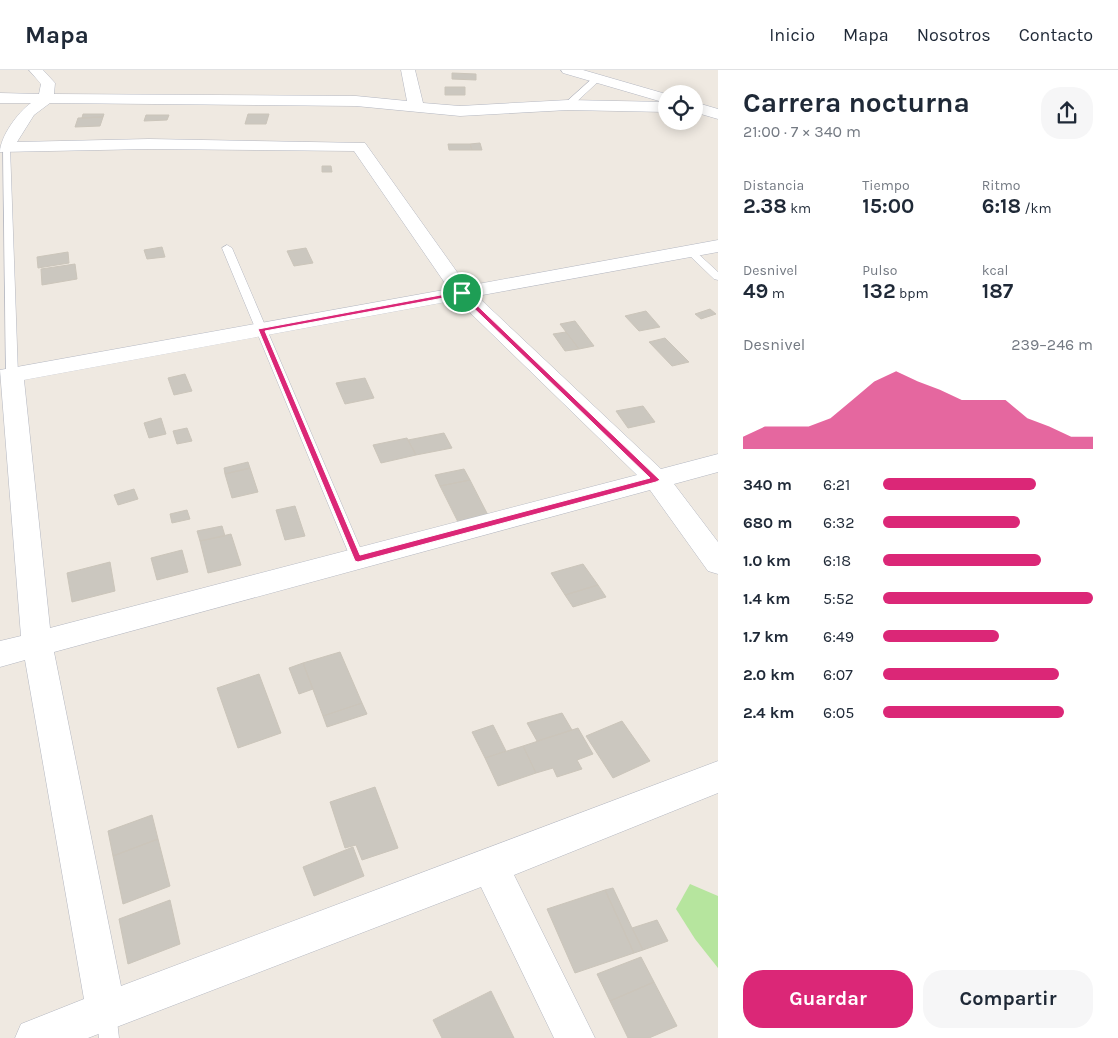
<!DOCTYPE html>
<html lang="es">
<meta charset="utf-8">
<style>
:root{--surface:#fff;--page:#f6f6f7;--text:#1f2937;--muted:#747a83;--line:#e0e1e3;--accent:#db2777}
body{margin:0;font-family:Karla,sans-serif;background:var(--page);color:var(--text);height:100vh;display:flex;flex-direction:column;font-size:19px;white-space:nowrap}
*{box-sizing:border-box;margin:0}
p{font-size:16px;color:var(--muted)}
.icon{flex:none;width:28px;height:28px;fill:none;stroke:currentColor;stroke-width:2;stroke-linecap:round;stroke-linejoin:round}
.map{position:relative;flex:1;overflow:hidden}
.details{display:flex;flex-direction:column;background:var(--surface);width:400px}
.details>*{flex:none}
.controls{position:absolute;left:658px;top:15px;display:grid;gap:10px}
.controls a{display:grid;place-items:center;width:45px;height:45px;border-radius:50%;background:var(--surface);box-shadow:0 2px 12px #0003;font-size:25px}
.pin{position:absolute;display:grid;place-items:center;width:42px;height:42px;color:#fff;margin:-21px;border:2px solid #fff;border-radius:50%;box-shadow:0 1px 5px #0007}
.round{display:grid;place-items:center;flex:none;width:52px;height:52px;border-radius:20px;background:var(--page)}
.headline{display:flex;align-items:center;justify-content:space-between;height:85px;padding:0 25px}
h1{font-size:28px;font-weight:700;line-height:38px}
.figures{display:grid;grid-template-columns:repeat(3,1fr);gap:8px;height:85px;padding:5px 25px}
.figures div{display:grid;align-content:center}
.figures b{font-size:21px;font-weight:700}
.figures small{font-size:14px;font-weight:400}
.figures p{font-size:14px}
.chart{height:140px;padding:10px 25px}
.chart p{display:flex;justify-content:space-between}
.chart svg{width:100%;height:90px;margin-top:5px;fill:var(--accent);opacity:.7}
.action{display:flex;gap:10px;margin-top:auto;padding:10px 25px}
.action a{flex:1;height:58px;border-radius:20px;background:var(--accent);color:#fff;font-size:20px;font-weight:700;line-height:58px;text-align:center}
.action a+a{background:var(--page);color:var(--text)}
ul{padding:0 25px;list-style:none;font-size:16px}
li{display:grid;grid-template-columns:80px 60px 1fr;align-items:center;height:38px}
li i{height:12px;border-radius:6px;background:var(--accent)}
header{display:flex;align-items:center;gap:30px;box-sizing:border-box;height:70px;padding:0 25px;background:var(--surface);border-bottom:1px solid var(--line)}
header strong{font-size:24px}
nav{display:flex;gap:28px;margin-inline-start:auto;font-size:18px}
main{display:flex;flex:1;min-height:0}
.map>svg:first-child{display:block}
</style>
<header>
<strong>Mapa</strong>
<nav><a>Inicio</a><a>Mapa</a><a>Nosotros</a><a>Contacto</a></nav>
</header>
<main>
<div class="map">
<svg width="718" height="968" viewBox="0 0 718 968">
<rect width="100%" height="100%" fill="#efe9e1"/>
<path fill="#b6e59e" d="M690,814L718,826V898L695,869L676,839Z"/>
<path fill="#cbc7bf" stroke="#cbc5ba" d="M452,3L476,4V10L452,9Z
M445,17H465V25H445Z
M83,44H104L103,47L82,48Z
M248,44H269L266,54H245Z
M146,45H169L167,50L144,51Z
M103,47L100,56L75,57L78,48Z
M480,73L482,80H472L470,74Z
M448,74H470L472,80H449Z
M322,96H331L332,102H322Z
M162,177L165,187L147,189L144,180Z
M306,178L313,193L294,196L287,181Z
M68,182L69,193L38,198L37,187Z
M75,194L77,209L42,215L41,199Z
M710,239L716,244L701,249L695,244Z
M646,241L660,257L639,261L625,246Z
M575,251L594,276L579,279L560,254Z
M566,262L579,279L565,281L553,264Z
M665,268L689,292L672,296L649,272Z
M185,304L192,321L174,325L168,308Z
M365,308L374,328L345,334L336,313Z
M643,336L655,352L628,358L616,341Z
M161,348L166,364L149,368L144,353Z
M187,358L192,371L177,374L173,361Z
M444,363L452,378L416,385L408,370Z
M407,368L416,385L381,393L373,375Z
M248,392L250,398L225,404L224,398Z
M250,398L258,422L232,428L225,404Z
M464,399L470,410L440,416L435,405Z
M470,410L491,451L461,458L440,416Z
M134,419L138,429L118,435L114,425Z
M295,436L305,466L285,470L276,440Z
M187,440L190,449L172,453L170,444Z
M222,456L225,466L200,471L197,461Z
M231,464L241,495L208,503L200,471Z
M182,480L188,502L157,510L151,488Z
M110,492L115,521L72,532L67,503Z
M583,494L598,515L565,525L551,503Z
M598,515L606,527L573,537L565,525Z
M340,582L362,633L323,646L303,593Z
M303,593L313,619L299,624L289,598Z
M259,604L281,663L238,678L217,618Z
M362,633L367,644L327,657L323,646Z
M562,643L572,660L537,671L527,653Z
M622,651L650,691L613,708L586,666Z
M493,655L506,681L485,688L472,662Z
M578,658L593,684L577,690L582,699L557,707L553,698L536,703L523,676Z
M523,676L536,703L498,716L485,688Z
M375,717L398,778L362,790L356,775L345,778L330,732Z
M152,745L158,769L113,786L108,761Z
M158,769L170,816L123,834L113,786Z
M353,777L364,806L314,826L303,797Z
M613,818L632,858L643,880L634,883L605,820Z
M605,820L634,883L575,903L547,839Z
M170,830L180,874L128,894L119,849Z
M657,850L668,871L643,880L632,858Z
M641,887L654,912L610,931L597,904Z
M654,912L677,956L649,968H628L610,931Z
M491,921L514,968H442L433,950Z"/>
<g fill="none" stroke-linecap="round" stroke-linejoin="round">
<g stroke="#b4b7c1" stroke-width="1">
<path id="lane" d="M594,7L601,9L571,37H565V33Z
M3,75L10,77L18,305L12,309L6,305Z
M227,175L232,178L365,489L363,493L358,494L353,493L351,489L222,178Z
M690,178L693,179L718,202V210L714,209L687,183L685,181Z
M106,932L113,935L116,942L119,968H99L96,942L99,935Z"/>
</g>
<g stroke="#b4b7c1" stroke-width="1">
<path id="street" d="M29,0H43L55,13L54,24L356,26L407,31L401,0H415L423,33L460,36L568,30L666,32V42L568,40L460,46L356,36L50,33L34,45L17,72L149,69L365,73L467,216L718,170V182L477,226L661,399L718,384V402L674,414L718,472V504L708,501L650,420L54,582L121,916L718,691V723L514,805L595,968H554L481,817L88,968H15L21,954L84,929L25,590L0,597V571L21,566L0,300L449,219L354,81L149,79L0,82C0,67 18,42 31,33H0V23L39,24L41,14ZM457,230L637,405L50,558L24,310Z"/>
</g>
<g stroke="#b4b7c1" stroke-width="1">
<path id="secondary" d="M561,0H583L666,24V33L563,3Z
M694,32L718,39V49L694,42Z"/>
</g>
<use href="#lane" fill="#fff" fill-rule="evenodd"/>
<use href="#street" fill="#fff" fill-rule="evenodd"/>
<use href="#secondary" fill="#fff" fill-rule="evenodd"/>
</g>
<path fill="#db2777" stroke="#fff" fill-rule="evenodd" d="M462,221L660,410L656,412L358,492L355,491L258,259ZM460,225L650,408L360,485L265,261Z"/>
</svg>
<div class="controls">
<a><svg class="icon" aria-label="locate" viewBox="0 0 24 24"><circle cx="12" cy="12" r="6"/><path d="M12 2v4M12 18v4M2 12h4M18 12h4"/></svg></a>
</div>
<div class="pin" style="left:462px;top:223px;background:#1e9e55"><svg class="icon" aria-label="arrive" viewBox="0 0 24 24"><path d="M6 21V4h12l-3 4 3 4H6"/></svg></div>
</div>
<section class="details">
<div class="headline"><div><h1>Carrera nocturna</h1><p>21:00 · 7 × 340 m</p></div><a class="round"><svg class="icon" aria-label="share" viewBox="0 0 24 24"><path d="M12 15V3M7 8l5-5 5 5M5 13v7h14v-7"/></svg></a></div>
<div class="figures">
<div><p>Distancia</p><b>2.38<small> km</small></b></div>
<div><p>Tiempo</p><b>15:00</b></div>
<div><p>Ritmo</p><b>6:18<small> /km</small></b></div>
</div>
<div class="figures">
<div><p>Desnivel</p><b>49<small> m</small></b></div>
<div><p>Pulso</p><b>132<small> bpm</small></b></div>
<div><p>kcal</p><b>187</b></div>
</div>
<div class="chart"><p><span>Desnivel</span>239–246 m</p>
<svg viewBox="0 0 160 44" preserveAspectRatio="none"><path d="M0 44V38L10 33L20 33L30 33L40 29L50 20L60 11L70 6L80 11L90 15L100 20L110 20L120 20L130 29L140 33L150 38L160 38V44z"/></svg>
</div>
<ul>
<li><b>340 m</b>6:21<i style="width:73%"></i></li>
<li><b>680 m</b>6:32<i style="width:65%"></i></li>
<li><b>1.0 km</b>6:18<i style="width:75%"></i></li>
<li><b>1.4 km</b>5:52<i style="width:100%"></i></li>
<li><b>1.7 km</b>6:49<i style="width:55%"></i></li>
<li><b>2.0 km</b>6:07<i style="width:84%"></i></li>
<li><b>2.4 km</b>6:05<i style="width:86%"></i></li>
</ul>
<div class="action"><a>Guardar</a><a>Compartir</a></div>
</section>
</main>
